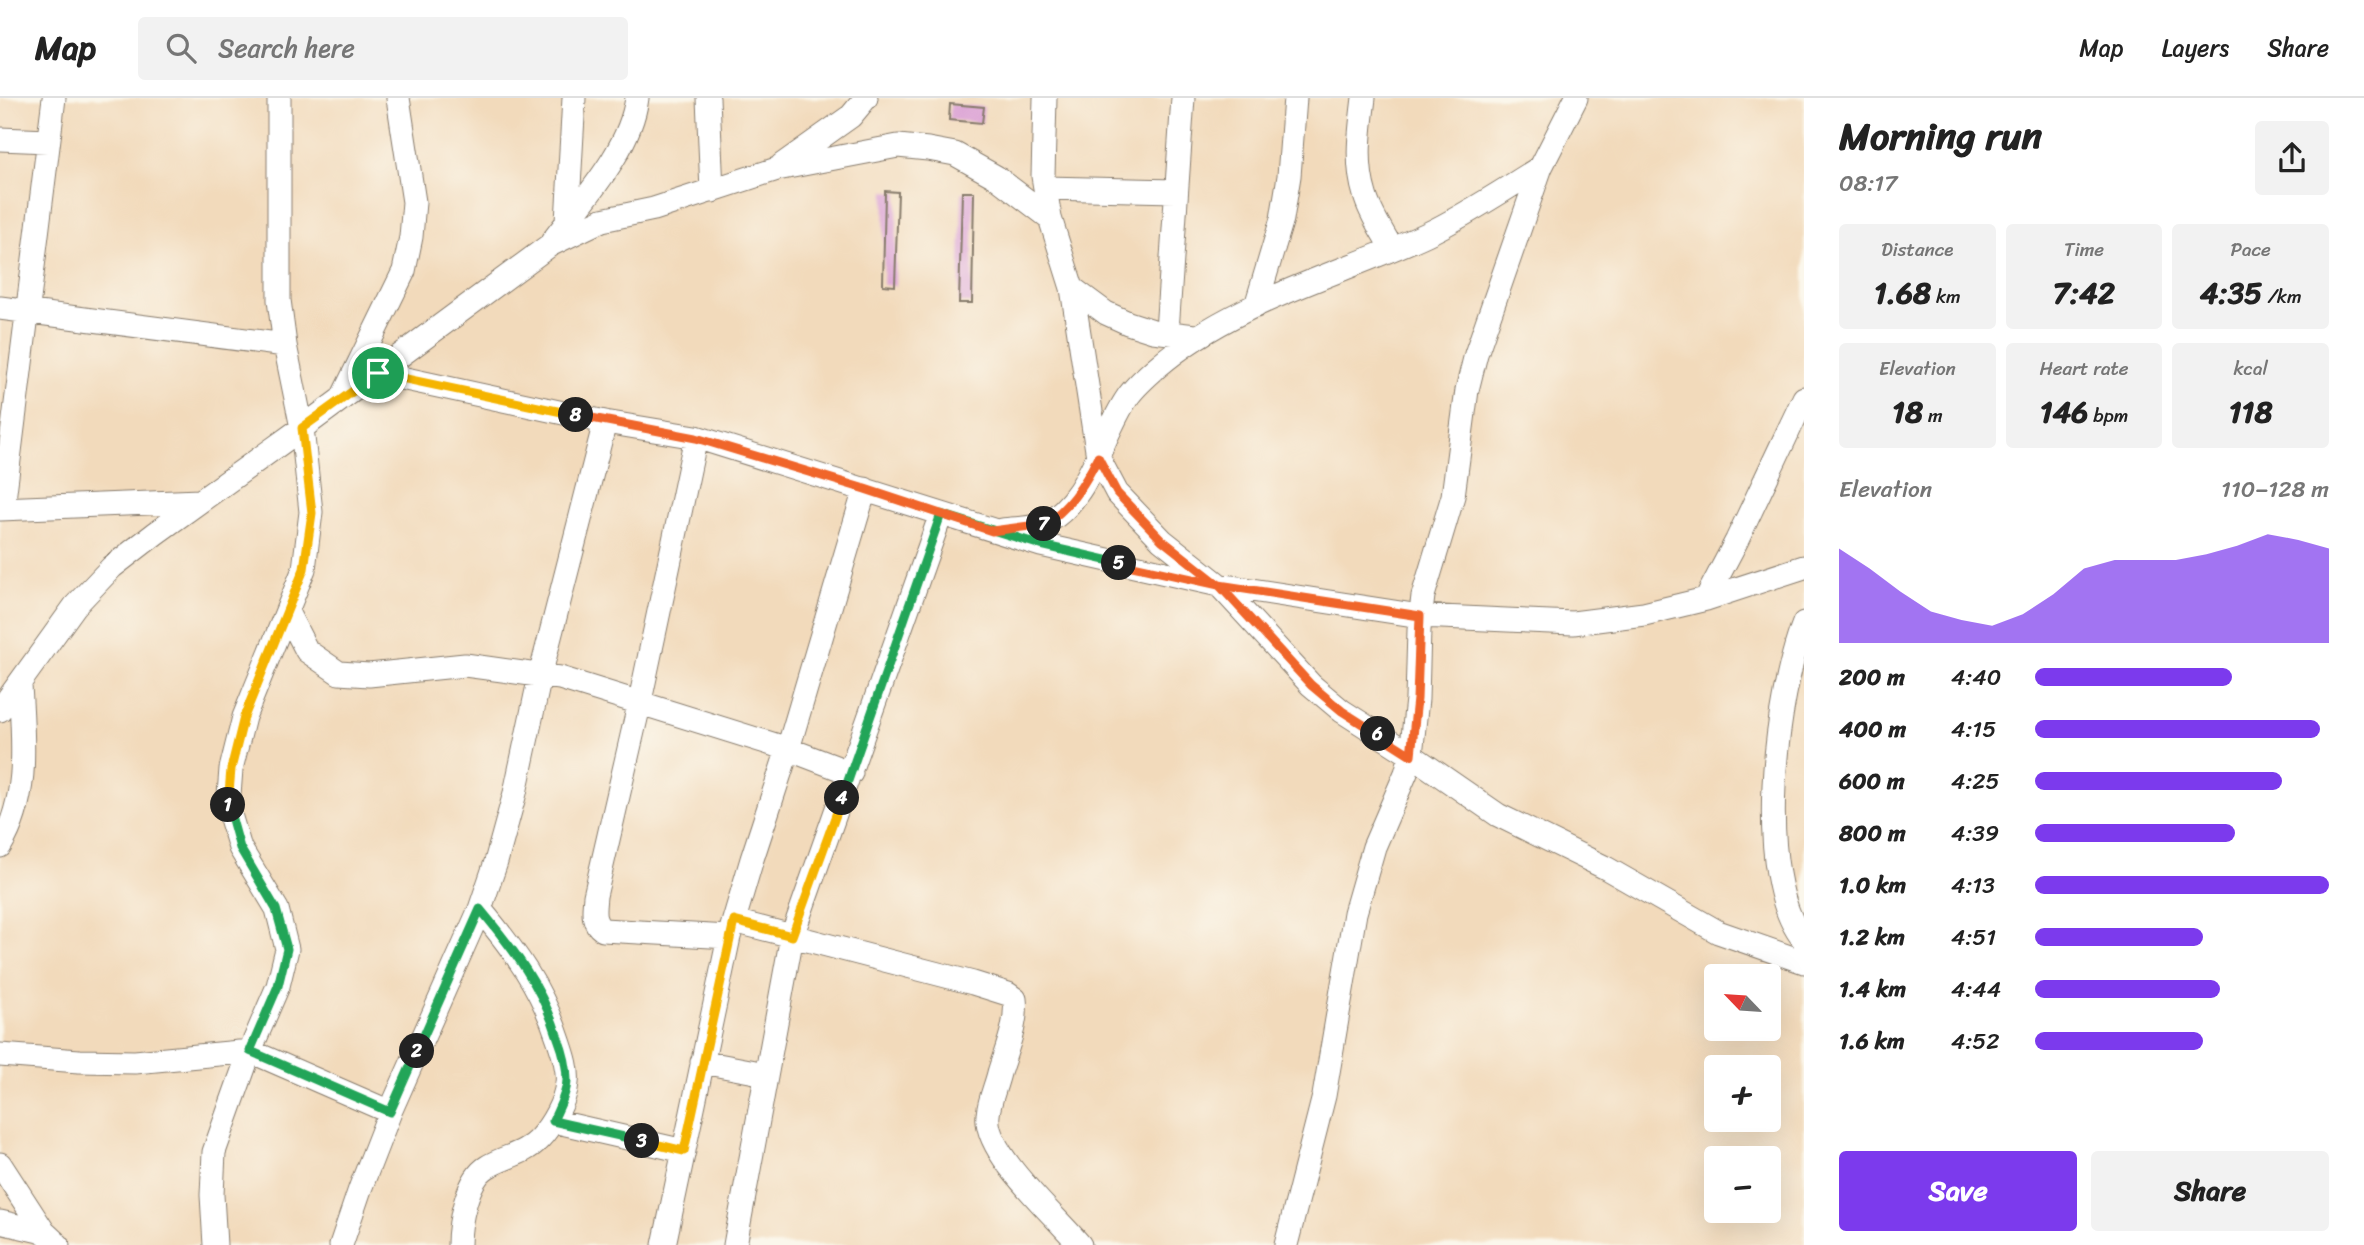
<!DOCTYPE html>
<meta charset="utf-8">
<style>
:root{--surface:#fff;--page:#f2f2f2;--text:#222;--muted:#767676;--line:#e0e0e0;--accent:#7c3aed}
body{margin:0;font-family:Sriracha,sans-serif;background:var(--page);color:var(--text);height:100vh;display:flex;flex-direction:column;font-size:26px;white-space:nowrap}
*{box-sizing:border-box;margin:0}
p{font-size:23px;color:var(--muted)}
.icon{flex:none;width:38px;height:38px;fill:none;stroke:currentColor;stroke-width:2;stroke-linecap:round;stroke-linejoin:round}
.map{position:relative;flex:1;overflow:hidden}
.sheet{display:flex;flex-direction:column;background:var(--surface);width:560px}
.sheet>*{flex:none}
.needle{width:46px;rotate:295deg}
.tools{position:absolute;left:1704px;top:866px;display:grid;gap:14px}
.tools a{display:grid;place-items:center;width:77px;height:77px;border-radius:7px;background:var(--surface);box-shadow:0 7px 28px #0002;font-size:35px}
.pin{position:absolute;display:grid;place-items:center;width:60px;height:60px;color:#fff;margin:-30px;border:4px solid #fff;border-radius:50%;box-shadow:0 2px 7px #0007}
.km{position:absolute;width:35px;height:35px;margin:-18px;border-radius:50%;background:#222;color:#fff;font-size:19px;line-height:35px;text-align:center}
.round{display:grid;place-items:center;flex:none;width:74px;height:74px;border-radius:7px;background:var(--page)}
.head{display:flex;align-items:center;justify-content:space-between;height:119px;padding:0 35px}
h1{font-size:38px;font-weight:700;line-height:52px}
.figures{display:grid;grid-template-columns:repeat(3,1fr);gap:10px;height:119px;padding:7px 35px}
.figures div{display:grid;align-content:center;border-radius:7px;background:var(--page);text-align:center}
.figures b{font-size:30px;font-weight:700}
.figures small{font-size:19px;font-weight:400}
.figures p{font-size:19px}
.chart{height:196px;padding:14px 35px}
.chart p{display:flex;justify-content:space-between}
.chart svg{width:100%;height:126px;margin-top:7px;fill:var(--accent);opacity:.7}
.button{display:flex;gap:14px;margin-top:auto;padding:14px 35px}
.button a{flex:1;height:80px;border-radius:7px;background:var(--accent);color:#fff;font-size:28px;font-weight:700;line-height:80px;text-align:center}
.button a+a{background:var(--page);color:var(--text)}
ul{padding:0 35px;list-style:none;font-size:23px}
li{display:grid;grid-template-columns:112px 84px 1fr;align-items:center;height:52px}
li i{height:18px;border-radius:9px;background:var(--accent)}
header{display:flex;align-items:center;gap:42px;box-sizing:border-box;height:98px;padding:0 35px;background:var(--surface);border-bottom:2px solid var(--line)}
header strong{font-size:33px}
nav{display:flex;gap:38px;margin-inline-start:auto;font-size:24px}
.search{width:490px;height:63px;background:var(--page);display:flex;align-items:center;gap:18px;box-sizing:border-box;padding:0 24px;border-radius:7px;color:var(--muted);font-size:26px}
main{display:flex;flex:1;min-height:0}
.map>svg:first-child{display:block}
</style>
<header>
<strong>Map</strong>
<div class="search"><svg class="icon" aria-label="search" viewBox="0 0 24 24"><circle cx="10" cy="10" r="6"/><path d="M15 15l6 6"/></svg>Search here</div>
<nav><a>Map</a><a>Layers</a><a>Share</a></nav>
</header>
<main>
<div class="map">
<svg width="1804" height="1147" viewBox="0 0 1804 1147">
<rect width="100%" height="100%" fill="#fbf7ec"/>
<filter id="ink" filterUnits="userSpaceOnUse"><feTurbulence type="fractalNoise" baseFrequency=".0143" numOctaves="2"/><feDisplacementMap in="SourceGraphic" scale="14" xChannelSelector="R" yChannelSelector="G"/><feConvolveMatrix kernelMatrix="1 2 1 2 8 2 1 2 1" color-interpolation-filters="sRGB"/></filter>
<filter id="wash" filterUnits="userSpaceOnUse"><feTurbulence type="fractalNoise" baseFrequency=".00686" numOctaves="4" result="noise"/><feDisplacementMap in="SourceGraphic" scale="28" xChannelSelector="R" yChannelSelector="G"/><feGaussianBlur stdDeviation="1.57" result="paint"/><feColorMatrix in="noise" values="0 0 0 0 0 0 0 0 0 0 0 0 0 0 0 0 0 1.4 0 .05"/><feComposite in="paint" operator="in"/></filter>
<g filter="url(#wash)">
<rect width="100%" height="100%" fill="#f2dabb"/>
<g id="blocks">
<path fill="#d99cd3" d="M950,6L984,9L982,25L949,22Z
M885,93L898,94L895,188L883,187Z
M962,94H974L972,205H959Z"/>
</g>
</g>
<g filter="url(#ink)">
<use href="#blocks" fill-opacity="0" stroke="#877b6c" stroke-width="2"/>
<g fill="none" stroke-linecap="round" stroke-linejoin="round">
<g stroke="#877b6c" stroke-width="25">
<path id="minor" d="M708,0L712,93
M1045,0L1043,78L1050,120L1072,190L1106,215L1128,225L1153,233L1195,238
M1364,0C1360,33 1355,65 1365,97C1370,116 1383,134 1392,151
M0,41L48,43
M782,67L851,18L866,0
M1045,90L1175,93
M567,124L574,0
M552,144C583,102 630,53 637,0
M1072,190L1098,359L1117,395L1162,442L1219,487L1311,587L1342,613L1411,657L1498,717L1606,770L1718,834L1804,864
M1256,208L1282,121L1289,78L1295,0
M0,210L285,247
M1167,233L1183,0
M378,275L605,324L696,339L1041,447L1219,487L1420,518L1573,525L1644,516L1706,501L1804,469
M343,298L404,173L411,139L414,104L398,0
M696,339L640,603L595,798C594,811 591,824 603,832L729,839
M3,410L54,0
M0,411L200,403
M1002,432C1015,430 1032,431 1043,426C1089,405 1101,338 1127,300C1134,289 1147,278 1157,269C1233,203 1337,178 1427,136C1465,118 1505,91 1541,69
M1706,501L1737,442L1804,300
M287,514L307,553L339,575L369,577L465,567L560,580L788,651L851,675
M1804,525C1776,597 1752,780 1804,842
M0,612L75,508L112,469L156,435L302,330L550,147L602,122L654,111L777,71L898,48L928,51L955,56L996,79L1050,120
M0,748C30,699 23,641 20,587
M734,823L973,885L1008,896L1015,901C1018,925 1006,952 999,975C996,988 989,1003 988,1017C983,1054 1056,1118 1080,1147
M0,957L79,963L135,964L250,953L390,1014
M702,964L766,976
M553,1023L684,1053
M0,1066L44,1134L58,1147
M0,1124L44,1134
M215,1147L212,1097L214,1054L250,953L278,888L287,851L277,811L240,750L228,710L231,671L244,619L304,471L311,414L302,330L285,247L279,202V0
M341,1147L360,1091L390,1014L480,811L496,764L515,695L540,578L605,324
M459,1147C459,1125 467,1081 487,1069C503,1059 525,1056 539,1041C552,1027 565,1004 567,985C569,971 563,955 559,943C542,890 515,853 480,811
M664,1147L729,839L752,761L788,651L865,391
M735,1147L792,838L941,416
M1286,1147L1324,998L1355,815L1374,749L1406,675L1411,657L1417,601L1419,532L1423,498L1453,398L1467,292L1476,256L1541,69L1576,0"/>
</g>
<use href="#minor" stroke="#fff" stroke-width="23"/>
</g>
</g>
<g fill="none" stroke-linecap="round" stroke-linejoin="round" filter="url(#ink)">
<g stroke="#fff" stroke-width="14">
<path id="split-1" d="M228,707L231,671L244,619L304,471L312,415L302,330L378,275"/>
</g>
<g stroke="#fff" stroke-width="14">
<path id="split-2" d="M228,707L240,750L276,811L287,851L278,888L250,953L390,1014L417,953"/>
</g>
<g stroke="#fff" stroke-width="14">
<path id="split-3" d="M417,953L480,811C514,852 542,888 558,940C563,953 567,968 567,982C567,996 558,1011 553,1023L642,1043"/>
</g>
<g stroke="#fff" stroke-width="14">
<path id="split-4" d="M642,1043L684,1053L734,823L792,838L842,700"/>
</g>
<g stroke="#fff" stroke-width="14">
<path id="split-5" d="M842,700L941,416L1041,447L1119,465"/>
</g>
<g stroke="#fff" stroke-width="14">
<path id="split-6" d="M1119,465L1219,487L1420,518L1417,601L1411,657L1378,636"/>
</g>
<g stroke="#fff" stroke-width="14">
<path id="split-7" d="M1044,426C1069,412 1086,384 1098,359L1117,395L1162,442L1219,487L1311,587L1342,613L1378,636"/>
</g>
<g stroke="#fff" stroke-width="14">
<path id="split-8" d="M576,317L696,340L865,391L992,433L1044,426"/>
</g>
<g stroke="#fff" stroke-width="14">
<path id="split-9" d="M378,275L576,317"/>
</g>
<use href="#split-1" stroke="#f5b400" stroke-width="9"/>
<use href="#split-2" stroke="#22a559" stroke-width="9"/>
<use href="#split-3" stroke="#22a559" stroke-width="9"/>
<use href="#split-4" stroke="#f5b400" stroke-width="9"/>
<use href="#split-5" stroke="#22a559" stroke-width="9"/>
<use href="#split-6" stroke="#f0652b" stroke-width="9"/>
<use href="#split-7" stroke="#f0652b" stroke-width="9"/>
<use href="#split-8" stroke="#f0652b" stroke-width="9"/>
<use href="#split-9" stroke="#f5b400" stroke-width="9"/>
</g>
</svg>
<div class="tools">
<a><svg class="needle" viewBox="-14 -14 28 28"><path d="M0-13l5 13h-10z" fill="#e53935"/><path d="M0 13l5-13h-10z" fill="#767676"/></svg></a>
<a>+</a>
<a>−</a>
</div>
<div class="pin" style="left:378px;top:275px;background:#1e9e55"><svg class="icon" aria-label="arrive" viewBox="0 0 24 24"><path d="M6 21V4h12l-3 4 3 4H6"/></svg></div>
<b class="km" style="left:228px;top:707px">1</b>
<b class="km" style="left:417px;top:953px">2</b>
<b class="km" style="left:642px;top:1043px">3</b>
<b class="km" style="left:842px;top:700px">4</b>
<b class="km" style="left:1119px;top:465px">5</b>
<b class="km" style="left:1378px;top:636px">6</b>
<b class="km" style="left:1044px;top:426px">7</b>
<b class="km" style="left:576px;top:317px">8</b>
</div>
<section class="sheet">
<div class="head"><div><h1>Morning run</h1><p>08:17</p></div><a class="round"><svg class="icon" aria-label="share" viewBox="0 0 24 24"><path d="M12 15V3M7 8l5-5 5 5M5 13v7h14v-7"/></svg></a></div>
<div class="figures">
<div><p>Distance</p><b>1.68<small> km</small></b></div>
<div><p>Time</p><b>7:42</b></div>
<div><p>Pace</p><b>4:35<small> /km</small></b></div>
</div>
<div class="figures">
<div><p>Elevation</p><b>18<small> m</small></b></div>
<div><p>Heart rate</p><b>146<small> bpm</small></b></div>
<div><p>kcal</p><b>118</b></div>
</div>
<div class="chart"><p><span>Elevation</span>110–128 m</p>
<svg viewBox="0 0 160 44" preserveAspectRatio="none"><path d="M0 44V11L10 18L20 26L30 33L40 36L50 38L60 34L70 27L80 18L90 15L100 15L110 15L120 13L130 10L140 6L150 8L160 11V44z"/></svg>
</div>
<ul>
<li><b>200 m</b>4:40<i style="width:67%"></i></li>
<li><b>400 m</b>4:15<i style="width:97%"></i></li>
<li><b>600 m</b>4:25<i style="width:84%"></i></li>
<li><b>800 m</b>4:39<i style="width:68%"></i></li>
<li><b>1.0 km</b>4:13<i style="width:100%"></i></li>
<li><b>1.2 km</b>4:51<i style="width:57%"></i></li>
<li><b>1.4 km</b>4:44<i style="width:63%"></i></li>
<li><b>1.6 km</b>4:52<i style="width:57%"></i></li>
</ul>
<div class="button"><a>Save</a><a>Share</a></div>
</section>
</main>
